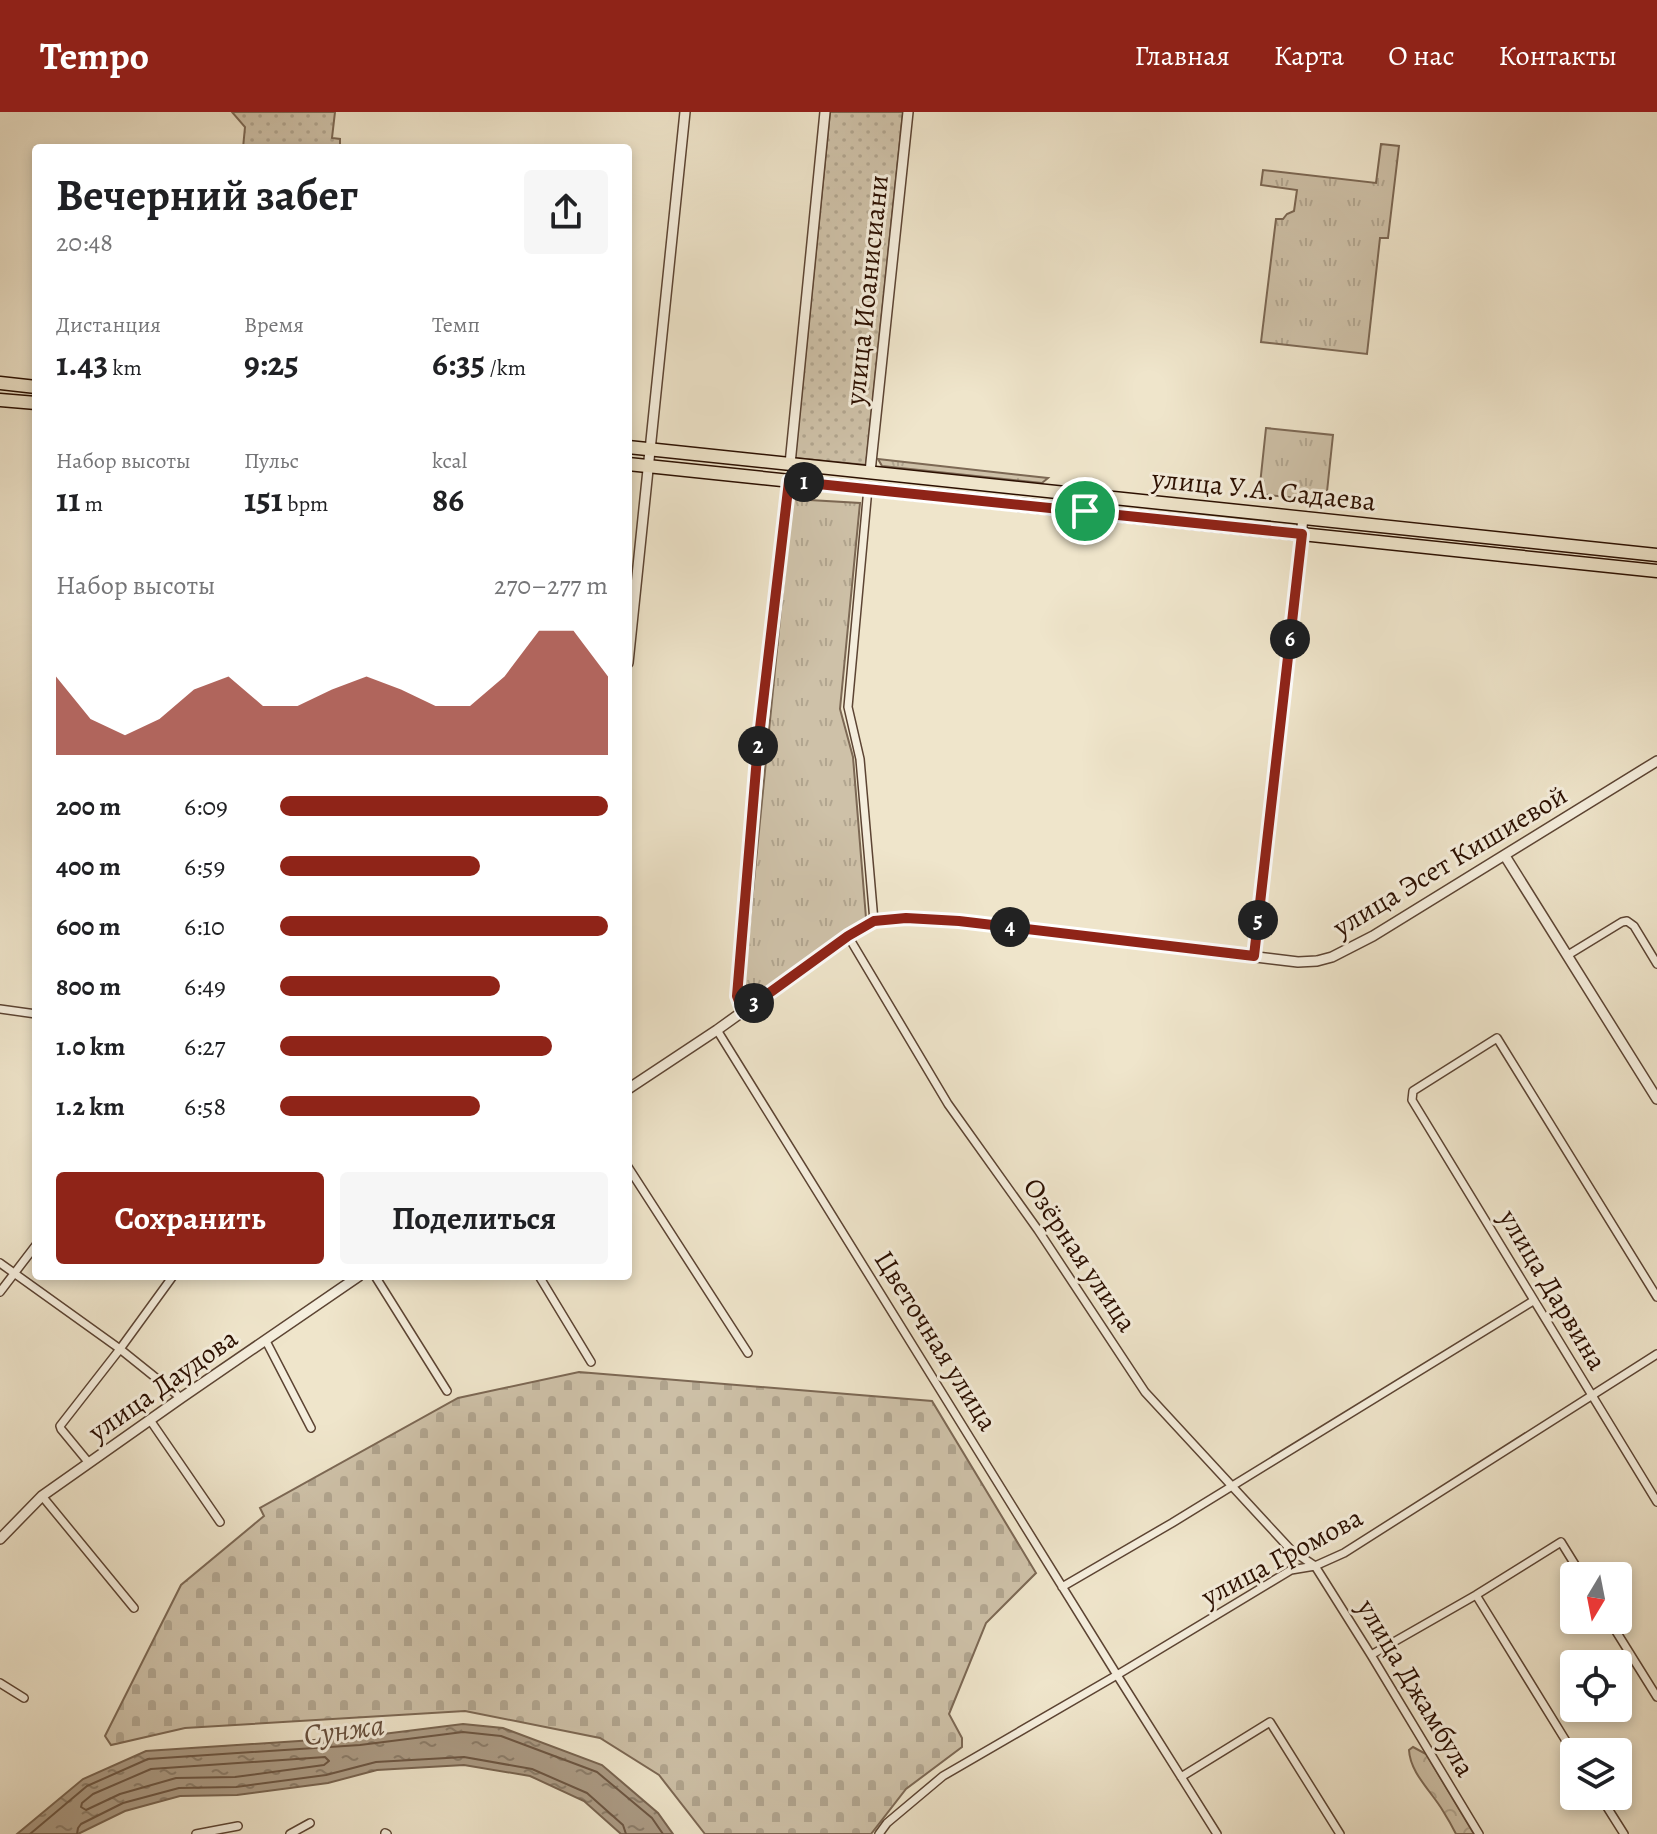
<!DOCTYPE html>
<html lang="ru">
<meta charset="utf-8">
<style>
:root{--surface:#fff;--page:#f6f6f6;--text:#202124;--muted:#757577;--accent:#8f2418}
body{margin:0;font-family:Alegreya,serif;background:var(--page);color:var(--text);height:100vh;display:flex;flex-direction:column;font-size:30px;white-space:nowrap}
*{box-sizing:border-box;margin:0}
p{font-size:26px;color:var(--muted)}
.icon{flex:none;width:44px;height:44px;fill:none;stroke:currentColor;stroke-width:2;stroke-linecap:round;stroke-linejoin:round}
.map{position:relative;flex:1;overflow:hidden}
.panel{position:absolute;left:32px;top:32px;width:600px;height:1136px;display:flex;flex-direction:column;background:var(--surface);border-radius:8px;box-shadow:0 4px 12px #0003}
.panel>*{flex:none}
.needle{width:52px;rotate:190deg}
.controls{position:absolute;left:1560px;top:1450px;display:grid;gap:16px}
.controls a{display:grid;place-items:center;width:72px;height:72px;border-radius:8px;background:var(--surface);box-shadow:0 4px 12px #0003;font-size:40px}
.pin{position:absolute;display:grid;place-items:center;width:68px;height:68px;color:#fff;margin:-34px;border:4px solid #fff;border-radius:50%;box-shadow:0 2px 8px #0007}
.km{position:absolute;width:40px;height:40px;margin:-20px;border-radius:50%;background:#222;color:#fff;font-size:22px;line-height:40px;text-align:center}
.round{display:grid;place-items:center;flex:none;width:84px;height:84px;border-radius:8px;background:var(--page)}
.summary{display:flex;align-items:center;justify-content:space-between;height:136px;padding:0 24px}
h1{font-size:44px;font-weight:600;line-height:60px}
.stats{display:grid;grid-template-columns:repeat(3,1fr);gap:12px;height:136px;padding:8px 24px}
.stats div{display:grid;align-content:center}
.stats b{font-size:34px;font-weight:600}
.stats small{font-size:22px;font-weight:400}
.stats p{font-size:22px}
.chart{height:224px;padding:16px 24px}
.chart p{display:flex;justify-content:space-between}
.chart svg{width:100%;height:144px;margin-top:8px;fill:var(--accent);opacity:.7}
.action{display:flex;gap:16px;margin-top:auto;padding:16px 24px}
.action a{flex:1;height:92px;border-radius:8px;background:var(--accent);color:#fff;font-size:32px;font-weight:600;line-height:92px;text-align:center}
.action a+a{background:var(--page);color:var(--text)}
ul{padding:0 24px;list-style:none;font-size:26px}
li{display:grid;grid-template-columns:128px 96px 1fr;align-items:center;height:60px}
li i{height:20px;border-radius:10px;background:var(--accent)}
header{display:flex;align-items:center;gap:48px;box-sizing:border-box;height:112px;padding:0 40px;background:var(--accent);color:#fff}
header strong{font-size:38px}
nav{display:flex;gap:44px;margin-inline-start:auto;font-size:28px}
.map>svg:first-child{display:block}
</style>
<header>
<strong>Tempo</strong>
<nav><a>Главная</a><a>Карта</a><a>О нас</a><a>Контакты</a></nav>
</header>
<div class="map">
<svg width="1657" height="1722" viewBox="0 0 1657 1722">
<defs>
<pattern id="grass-tufts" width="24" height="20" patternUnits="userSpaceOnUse" patternTransform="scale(2)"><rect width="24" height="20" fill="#cec1a8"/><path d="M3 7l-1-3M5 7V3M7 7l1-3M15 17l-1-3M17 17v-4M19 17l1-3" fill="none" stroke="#b1a58f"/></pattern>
<pattern id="forest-crowns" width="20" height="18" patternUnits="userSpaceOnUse" patternTransform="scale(2)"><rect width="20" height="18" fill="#cec1a8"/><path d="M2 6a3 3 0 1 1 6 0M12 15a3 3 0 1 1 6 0" fill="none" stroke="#b1a58f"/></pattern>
<pattern id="cemetery-stones" width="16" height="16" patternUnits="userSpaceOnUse" patternTransform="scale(2)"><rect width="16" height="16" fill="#cec1a8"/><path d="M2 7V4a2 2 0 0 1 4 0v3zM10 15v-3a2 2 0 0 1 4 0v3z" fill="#b1a58f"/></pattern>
<pattern id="park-dots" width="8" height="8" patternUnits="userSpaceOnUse" patternTransform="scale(2)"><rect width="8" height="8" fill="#cec1a8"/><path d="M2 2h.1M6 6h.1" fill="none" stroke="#b1a58f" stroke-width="1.8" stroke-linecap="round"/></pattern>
<pattern id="water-ripples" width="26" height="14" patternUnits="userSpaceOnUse" patternTransform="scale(2)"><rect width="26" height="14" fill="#ac9c86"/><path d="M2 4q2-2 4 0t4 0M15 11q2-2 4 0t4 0" fill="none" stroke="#8c7e6b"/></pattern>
</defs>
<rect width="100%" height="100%" fill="#efe5cb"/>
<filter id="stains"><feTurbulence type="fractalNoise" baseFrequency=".0025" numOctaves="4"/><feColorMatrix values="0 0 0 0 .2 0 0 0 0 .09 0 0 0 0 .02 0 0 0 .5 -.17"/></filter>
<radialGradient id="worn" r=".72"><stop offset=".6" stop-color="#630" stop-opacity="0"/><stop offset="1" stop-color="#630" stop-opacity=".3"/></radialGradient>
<path fill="url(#grass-tufts)" stroke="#7c6854" stroke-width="2" d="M1381,32L1399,34L1388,126H1380L1367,242L1261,230L1276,107H1283L1287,102L1294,99L1297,78L1261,73L1263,58L1376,71Z
M1266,316L1333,323L1326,389L1259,382Z
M878,347L1048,366L1042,371L882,354Z
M792,387L860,391L840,597L853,645L866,806L753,884L749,885L743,880Z"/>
<path fill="url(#forest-crowns)" stroke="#7c6854" stroke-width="2" d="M1413,1635L1426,1642L1474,1722H1456C1452,1714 1448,1707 1443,1699C1432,1680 1410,1661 1409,1638Z"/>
<path fill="url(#cemetery-stones)" stroke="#7c6854" stroke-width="2" d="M579,1260L932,1289L1036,1461L986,1511L949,1602L962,1626V1635L906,1677L871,1722H705L659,1663L600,1626L465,1599L185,1616L111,1633L105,1624L181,1473L264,1404L260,1396L458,1286Z"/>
<path fill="url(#park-dots)" stroke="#7c6854" stroke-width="2" d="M232,0H335L332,26L340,27V36H243L245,15Z
M830,0H903L866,353L795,346Z"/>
<path fill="url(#water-ripples)" stroke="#786450" stroke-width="2" d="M463,1612L503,1616L602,1653L658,1701L673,1722H621L584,1689L530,1664L464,1653L377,1658L328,1671L237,1683L180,1684L125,1699L78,1722H17L83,1667L146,1639L359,1625Z"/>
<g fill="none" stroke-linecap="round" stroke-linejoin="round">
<path stroke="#6c5643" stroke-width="2" d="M325,1645L329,1649L324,1653L235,1665L176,1666L120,1682L86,1698L81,1695L82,1691L93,1682L151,1657Z
M30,1722L87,1674L148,1647L360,1633L463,1620L501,1624L597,1660L652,1706L663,1722
M77,1722L78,1716L81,1712L123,1691L179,1676L236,1675L326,1663L376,1650L464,1645L532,1657L587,1681L623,1713L626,1722"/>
<g stroke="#5c4433" stroke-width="10">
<path id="minor" d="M868,376L848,595L860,647L874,809
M848,824L948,992L1038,1118L1145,1280L1291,1438L1315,1454L1371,1543L1479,1722
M1568,843L1622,810L1627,809L1634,814L1657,852
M0,897L36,902
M743,900L737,884L758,633L789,369
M717,918L1117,1563L1217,1722
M628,1055L748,1241
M0,1151L120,1237L181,1286
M375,1164L447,1279
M539,1164L591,1250
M0,1180L36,1133
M1657,1185L1497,926L1413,979L1412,988L1657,1390
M266,1229L311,1316
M150,1308L220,1410
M89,1351L61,1317L60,1314L120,1237L173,1164
M42,1384L134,1496
M1062,1475L1172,1411L1533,1189
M1476,1483L1574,1642
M1609,1508L1657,1585
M1371,1543L1476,1483L1561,1430L1582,1464
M0,1571L24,1586
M1181,1665L1270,1610L1340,1722
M1600,1684L1624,1722
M385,1721L387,1722
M196,1722L238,1714
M290,1722L310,1711
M879,1722L887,1711L943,1664L1117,1563L1291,1458L1315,1454L1344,1441L1657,1242"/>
</g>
<g stroke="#5c4433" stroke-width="12">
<path id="tertiary" d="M790,352L825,0
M870,360L908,0
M628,551L685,0
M1505,744L1657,987
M1254,844L1303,406
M628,977L717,918L848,824L874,809L906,806L959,809L1298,850L1317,849L1332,845L1373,824L1657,649
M0,1427L42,1384L181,1286L359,1164"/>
</g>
<g stroke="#2b0f00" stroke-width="15">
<path id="primary" d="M0,271L36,275
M0,288L36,291
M628,335L1657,443
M628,352L1657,459"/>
</g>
<use href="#minor" stroke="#f5eedd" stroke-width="7"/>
<use href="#tertiary" stroke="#f5eedd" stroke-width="9"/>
<use href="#primary" stroke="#efe5cb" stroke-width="12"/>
</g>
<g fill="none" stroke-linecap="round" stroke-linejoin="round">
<g stroke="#fff" stroke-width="16">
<path id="route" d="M789,369L1302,422L1254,844L959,809L906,806L874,809L848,824L743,900L737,884L758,633Z"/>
</g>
<use href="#route" stroke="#8f2418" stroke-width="10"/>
</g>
<g text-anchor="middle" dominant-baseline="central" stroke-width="6" stroke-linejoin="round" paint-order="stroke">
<g font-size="28" fill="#2b0f00" stroke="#f5eedd">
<text transform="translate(867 178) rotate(-84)">улица Иоанисиани</text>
<text transform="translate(1264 378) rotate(6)">улица У.А. Садаева</text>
<text transform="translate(1450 749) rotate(-31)">улица Эсет Кишиевой</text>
<text transform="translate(1080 1143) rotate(56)">Озёрная улица</text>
<text transform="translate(1553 1178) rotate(59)">улица Дарвина</text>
<text transform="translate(936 1229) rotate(58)">Цветочная улица</text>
<text transform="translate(163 1273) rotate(-35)">улица Даудова</text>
<text transform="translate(1282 1445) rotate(-28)">улица Громова</text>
<text transform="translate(1416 1576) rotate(59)">улица Джамбула</text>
</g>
<g font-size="30" font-style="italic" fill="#654e3c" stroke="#f5eedd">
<text transform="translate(344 1618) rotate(-8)">Сунжа</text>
</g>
</g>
<rect width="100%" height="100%" filter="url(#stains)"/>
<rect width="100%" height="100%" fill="url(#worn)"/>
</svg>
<div class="controls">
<a><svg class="needle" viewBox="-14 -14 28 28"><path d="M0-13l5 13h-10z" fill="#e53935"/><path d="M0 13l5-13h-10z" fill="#757577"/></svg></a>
<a><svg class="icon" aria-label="locate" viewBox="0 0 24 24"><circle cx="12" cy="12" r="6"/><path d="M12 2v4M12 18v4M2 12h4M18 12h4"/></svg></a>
<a><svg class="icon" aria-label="layers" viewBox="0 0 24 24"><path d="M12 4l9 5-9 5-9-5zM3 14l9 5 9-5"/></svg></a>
</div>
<div class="pin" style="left:1085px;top:399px;background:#1e9e55"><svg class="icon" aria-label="arrive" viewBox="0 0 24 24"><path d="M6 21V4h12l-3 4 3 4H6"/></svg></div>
<b class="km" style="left:804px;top:370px">1</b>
<b class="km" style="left:758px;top:634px">2</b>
<b class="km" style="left:754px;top:891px">3</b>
<b class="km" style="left:1010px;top:815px">4</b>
<b class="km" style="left:1258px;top:808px">5</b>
<b class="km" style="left:1290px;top:527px">6</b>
<section class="panel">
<div class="summary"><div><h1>Вечерний забег</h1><p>20:48</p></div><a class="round"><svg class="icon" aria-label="share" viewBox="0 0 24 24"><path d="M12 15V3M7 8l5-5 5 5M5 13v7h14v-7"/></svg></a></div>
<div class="stats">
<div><p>Дистанция</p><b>1.43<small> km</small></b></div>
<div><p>Время</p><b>9:25</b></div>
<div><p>Темп</p><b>6:35<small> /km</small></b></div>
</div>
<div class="stats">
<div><p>Набор высоты</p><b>11<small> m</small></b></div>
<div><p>Пульс</p><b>151<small> bpm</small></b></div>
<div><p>kcal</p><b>86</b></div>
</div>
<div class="chart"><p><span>Набор высоты</span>270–277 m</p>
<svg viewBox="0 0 160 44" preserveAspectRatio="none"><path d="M0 44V20L10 33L20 38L30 33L40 24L50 20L60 29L70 29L80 24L90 20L100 24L110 29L120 29L130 20L140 6L150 6L160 20V44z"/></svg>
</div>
<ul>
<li><b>200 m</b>6:09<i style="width:100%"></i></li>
<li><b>400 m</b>6:59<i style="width:61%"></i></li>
<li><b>600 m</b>6:10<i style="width:100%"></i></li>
<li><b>800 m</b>6:49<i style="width:67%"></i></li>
<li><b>1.0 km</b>6:27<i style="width:83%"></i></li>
<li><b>1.2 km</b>6:58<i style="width:61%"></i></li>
</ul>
<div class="action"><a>Сохранить</a><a>Поделиться</a></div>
</section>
</div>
